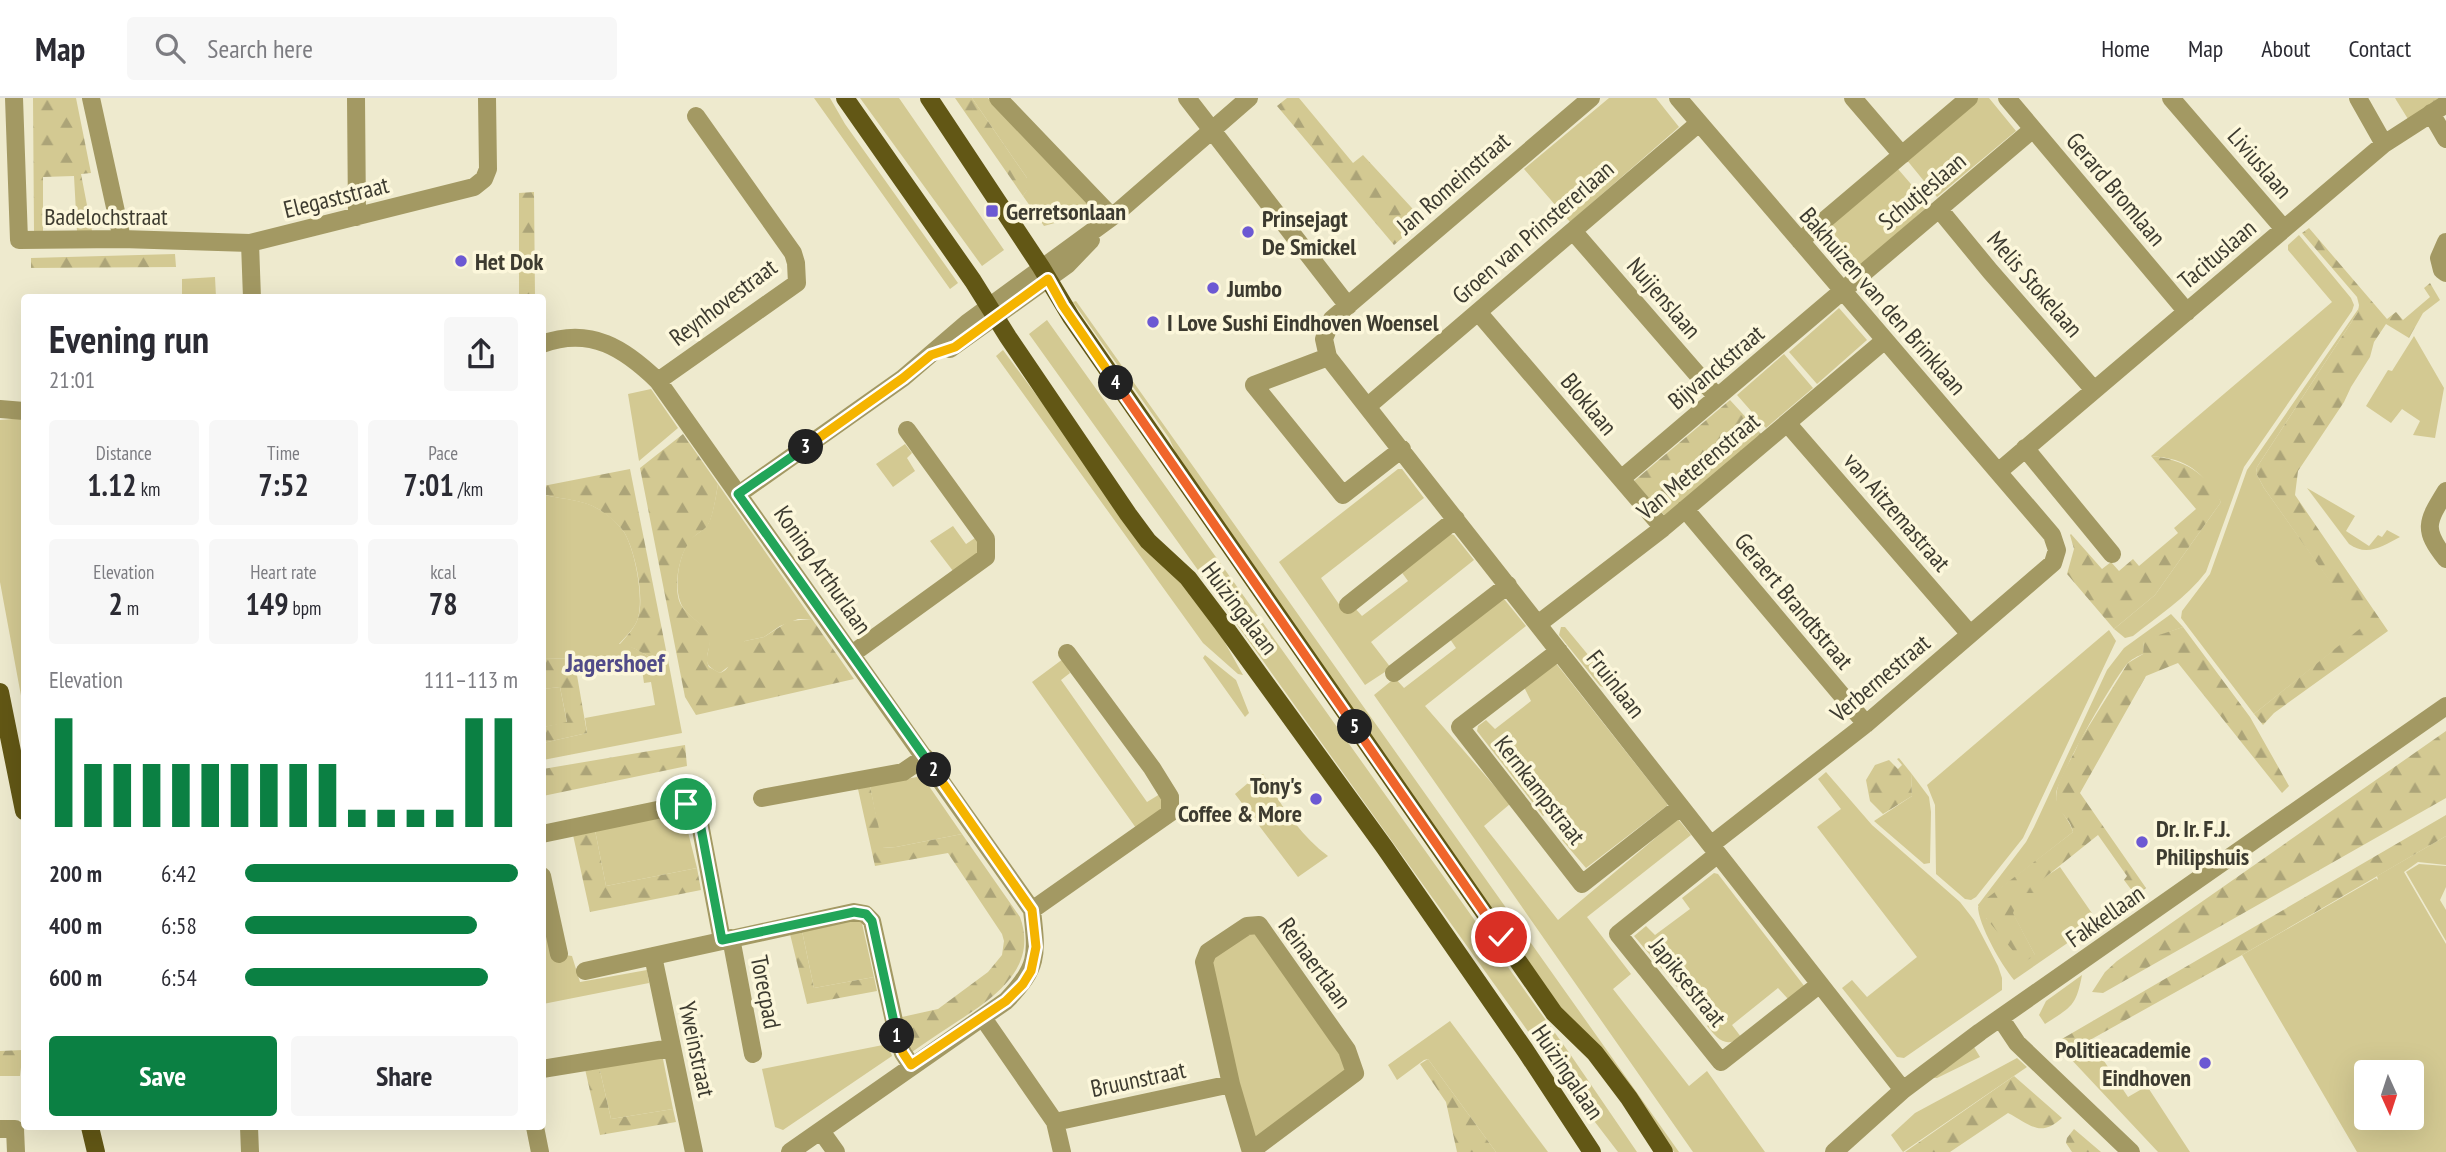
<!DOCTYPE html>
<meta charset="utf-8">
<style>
:root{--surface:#fff;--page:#f7f7f7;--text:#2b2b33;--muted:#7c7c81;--line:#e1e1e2;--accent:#0b8043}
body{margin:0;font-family:"PT Sans Narrow",sans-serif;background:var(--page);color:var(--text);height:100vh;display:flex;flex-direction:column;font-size:26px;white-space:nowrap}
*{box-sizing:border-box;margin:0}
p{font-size:23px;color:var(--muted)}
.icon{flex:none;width:38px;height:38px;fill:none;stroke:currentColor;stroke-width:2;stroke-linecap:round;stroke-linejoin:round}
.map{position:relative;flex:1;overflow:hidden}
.sheet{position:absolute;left:21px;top:196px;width:525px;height:836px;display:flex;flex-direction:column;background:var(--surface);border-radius:7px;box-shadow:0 7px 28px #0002}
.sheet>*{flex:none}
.needle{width:46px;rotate:177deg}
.tools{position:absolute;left:2354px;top:962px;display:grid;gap:14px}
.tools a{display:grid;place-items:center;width:70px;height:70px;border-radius:7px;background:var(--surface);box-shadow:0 7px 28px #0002;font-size:35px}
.pin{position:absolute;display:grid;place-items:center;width:60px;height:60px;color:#fff;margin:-30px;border:4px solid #fff;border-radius:50%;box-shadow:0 2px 7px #0007}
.km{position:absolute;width:35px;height:35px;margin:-18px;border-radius:50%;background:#222;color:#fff;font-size:19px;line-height:35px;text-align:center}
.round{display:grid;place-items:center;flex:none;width:74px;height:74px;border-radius:7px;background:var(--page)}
.headline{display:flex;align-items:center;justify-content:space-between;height:119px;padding:0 28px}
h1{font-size:38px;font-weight:700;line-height:52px}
.figures{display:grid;grid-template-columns:repeat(3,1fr);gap:10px;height:119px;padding:7px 28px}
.figures div{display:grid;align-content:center;border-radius:7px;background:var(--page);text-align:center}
.figures b{font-size:30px;font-weight:700}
.figures small{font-size:19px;font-weight:400}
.figures p{font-size:19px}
.chart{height:196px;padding:14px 28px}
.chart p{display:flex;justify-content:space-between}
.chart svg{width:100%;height:126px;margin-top:7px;stroke:var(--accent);stroke-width:6}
.button{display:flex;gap:14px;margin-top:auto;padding:14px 28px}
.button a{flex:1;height:80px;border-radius:7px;background:var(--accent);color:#fff;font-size:28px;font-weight:700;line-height:80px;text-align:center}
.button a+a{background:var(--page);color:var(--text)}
ul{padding:0 28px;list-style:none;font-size:23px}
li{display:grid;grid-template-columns:112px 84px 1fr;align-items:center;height:52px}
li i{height:18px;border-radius:9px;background:var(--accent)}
header{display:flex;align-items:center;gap:42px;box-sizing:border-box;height:98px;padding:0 35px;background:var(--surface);border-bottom:2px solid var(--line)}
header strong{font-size:33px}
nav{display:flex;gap:38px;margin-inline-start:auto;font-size:24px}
.search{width:490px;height:63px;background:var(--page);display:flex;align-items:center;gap:18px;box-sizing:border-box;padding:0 24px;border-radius:7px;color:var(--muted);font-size:26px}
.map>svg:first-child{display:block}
</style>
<header>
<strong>Map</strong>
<div class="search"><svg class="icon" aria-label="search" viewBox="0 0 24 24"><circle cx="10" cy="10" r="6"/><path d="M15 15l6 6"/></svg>Search here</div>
<nav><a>Home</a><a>Map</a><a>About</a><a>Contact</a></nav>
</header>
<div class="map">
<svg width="2446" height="1054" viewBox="0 0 2446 1054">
<defs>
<pattern id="forest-firs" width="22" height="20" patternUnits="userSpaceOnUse" patternTransform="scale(1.75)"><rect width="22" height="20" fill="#d3c992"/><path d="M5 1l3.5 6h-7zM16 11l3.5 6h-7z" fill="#aca478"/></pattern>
</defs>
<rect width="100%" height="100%" fill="#eeeace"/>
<path fill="#d3c992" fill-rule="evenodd" d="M814,0H830L845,26L958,185L950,191Z
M860,0H899L1004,152L982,168Z
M972,0H988L1089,106L1090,115L1044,128L1023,98L1027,92V80Z
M1609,0H1656L1679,29L1570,124L1524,71Z
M1978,0H1989L2016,33L1937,99L1906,61Z
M1898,71L1929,107L1857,173L1851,174L1846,171L1823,142L1821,137L1823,131Z
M2299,137L2351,200L2354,207L2352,213L2244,369L2206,474C2186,500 2158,518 2133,538L2125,540L2114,531L2155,497L2221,404C2201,373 2189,361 2151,358L2332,204L2288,152V147Z
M215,179L216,199H182V181Z
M1076,203L1679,1054H1674L1601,953L1558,910L1191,389L1169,340L1073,204Z
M1839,210L1867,242L1817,286L1789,254Z
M2359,210L2358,214L2257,369L2256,375L2264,390L2363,529L2254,616L2181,520L2182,513L2210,476L2247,372Z
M1047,222L1570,956L1637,1054H1618L1565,985L1029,236Z
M2414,238L2444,290L2435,340L2413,337L2420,323L2402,311L2391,325L2366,308L2388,272L2392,273Z
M1003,252L1146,445L1180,480L1214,525L1243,577L1238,576L1203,545L996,258Z
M1784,256L1813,290L1766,330L1737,297Z
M651,291L678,330L639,363L628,296Z
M24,320V614L0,484V322Z
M905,346L912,355L907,360L915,373L893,389L876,366Z
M1398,371H1402L1424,400L1321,480L1345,515L1354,509L1362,518L1408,483L1400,472L1447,435L1454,437L1474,462L1371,544L1391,570L1365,587L1279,464Z
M718,386L812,521H798L780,528L764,539L745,543L730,562L729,568L720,575C694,564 716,553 707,535C701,523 684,517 680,503C674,486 679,455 691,441C697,435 707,431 710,422C714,411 716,398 718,386Z
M2307,390L2355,418L2346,433L2369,448L2378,437L2382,439L2387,432L2400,439C2383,448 2367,459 2349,446Z
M542,396C561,402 581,400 600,412C608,417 618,425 624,434C635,452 644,499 638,520C635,530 626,538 619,546C638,547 650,565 668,562L682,635L543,662V645L587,635L585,620L655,607L651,584L644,585L640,558L576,571L574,560L543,561Z
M953,428L966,446L975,440L981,448L980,456L953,473L930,443Z
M1500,496L1526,528L1425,608L1510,706L1484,728L1558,822L1678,721L1691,737L1587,819L1631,876L1613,891L1689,988L1707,973L1765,1054H1693L1374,597L1395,580L1404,590L1456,550L1448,538Z
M2171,516L2183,529L2144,543L2143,556C2138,558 2132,561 2129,564C2117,574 2056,683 2056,696C2056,712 2069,719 2073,734L1978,808L1986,820L2035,857L2012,814V795L2042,781L2060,769L2098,824L2014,882C2002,868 1977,825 1978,807L2026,744L2034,729L2107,572L2124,550Z
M1561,529H1565L1609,582L1610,587L1605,590L1600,588L1559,537Z
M2109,532L2116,543L2023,740L1976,799L1971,802L1965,801L1936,776L1935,707L1927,687Z
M1205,557L1236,582L1249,615L1245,619L1203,560Z
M1063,561L1070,575L1061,582L1147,704L1160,696L1163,706L1160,715L1136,730L1032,584Z
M1555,564L1668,707L1586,770L1562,742L1572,734L1553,710L1543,718L1477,633L1478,628L1486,622L1495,631L1531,603L1524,589Z
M560,589L567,625L543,629V591Z
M1826,674L1872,727L1960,804L1974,822L1998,868L2002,880V892L1904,960L1897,959L1842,890L1852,882L1867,899L1917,859L1817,729L1841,711L1818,681Z
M1911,675L1929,699L1931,714L1930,765L1924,766L1874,723L1912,698Z
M1263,676C1281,707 1299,736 1328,758L1298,779L1235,696L1254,680Z
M922,678L962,736L896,749L882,750L870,688Z
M683,714L697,770L606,788L595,732Z
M2446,738V767L2418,764L2404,774L2446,846V1054H2357L2242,857L2376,780L2378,782L2377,778ZM2366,975H2412V1020H2366Z
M2419,766L2446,768V789L2440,802L2446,812V843L2406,774Z
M1714,775L1718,776L1805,889L1788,901L1778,890L1732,927L1741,939C1725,951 1717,940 1707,928L1718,918L1689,881L1677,889L1634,838L1646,828L1655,837L1690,811L1682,800Z
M542,821L565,857L572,858L580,884L647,872L649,885L543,906Z
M861,821L874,879L814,890L802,833Z
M1257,831L1351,971L1252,1049L1210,855Z
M2082,877C2076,909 2071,909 2045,926L2039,917L2046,903Z
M1450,923L1548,1054H1496L1428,961L1424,962L1397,982L1388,967Z
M2090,942L2128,999L2147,988L2190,1054H2158L2069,959Z
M888,946L892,958L783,1032L775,1029L762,971Z
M1974,949L1980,959L1937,980H1933Z
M662,956L673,1011L611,1021L599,968Z
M2017,960L2027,969L1903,1054L1891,1037L1915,1015Z"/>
<path fill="url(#forest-firs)" d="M33,0H76L91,75L81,76L92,133H77L74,78L43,79V134H34Z
M955,0H972L1027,80V92L1023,98Z
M1287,0H1299L1353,65L1363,57L1423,122L1394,147L1277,8Z
M2395,0H2446L2411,26Z
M534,94L535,199H519V95Z
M2309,130L2387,221L2396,214L2403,222L2430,199L2424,190L2430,185L2440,202L2423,215L2409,240L2386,226L2374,244L2370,259L2351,289L2344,304L2298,373L2295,397L2388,533L2274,615L2263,627L2254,616L2362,529L2264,390L2256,375L2257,369L2358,214L2359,207L2357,199L2302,135Z
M175,156L176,169L31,170V160Z
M1730,302L1762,337L1666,419L1634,383Z
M683,336L718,386C716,398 714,412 710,423C706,433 697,434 691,442C679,455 673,489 680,505C686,518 704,524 709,538C713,549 703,556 709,569L720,575C733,570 727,563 730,552L745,543L764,539L789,523L812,521L854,581L696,617L685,599L640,370Z
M2151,358C2183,361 2207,375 2221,404L2155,497L2114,531L2067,476L2074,451L2070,437L2071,436L2102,471L2111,464L2119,473L2133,461L2139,468L2178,435L2174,430L2196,411Z
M630,371L668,562C650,565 638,547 619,547C626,539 635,530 638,520C645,500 635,452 624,434C618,425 608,418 600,412C580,400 560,402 543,396V388Z
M2183,529L2250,619L2289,688L2282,695L2178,565L2146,578L2080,695L2146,790L2136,798L2124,782L2127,778L2098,737L2043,781L2037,795H2013L2018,803L2013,815L2035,857L2023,865L1986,820H1983L1978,807L2073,734C2070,719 2060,717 2057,706C2052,686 2072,663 2079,644L2128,565L2143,556L2144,542Z
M574,560L587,635L543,645V629L567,624L560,589L543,591V561Z
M2446,633V700L2103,895L2092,894L2105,874L2117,863Z
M685,647L687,668L543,698V671Z
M1899,660L1911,675L1912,698L1883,716L1870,703L1866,682L1875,667L1889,662L1898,671L1902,667L1897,661Z
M870,688L883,750L896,749L962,736L1020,819C1040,874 987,904 949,929C936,937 924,946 912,954L902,919L938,911L988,874L1002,857L1004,843L1002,836L948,755L875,768L858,691Z
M2446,717V738L2242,857L2090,942L2069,959L2055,945Z
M595,732L606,788L697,770L701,792L590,814L573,737Z
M802,833L814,890L874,879L877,893L807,906L790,836Z
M23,952L20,978H0V953Z
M1428,961L1496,1054H1457L1446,1004L1420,966Z
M599,968L611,1021L673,1011L676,1024L600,1037L585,971Z
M2014,978L2062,1020C2040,1040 2031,1027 2008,1015L1950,1054H1905Z
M2074,1031L2101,1054H2072L2066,1045L2067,1040Z"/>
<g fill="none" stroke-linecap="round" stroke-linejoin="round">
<path stroke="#a39963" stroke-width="18" d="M14,0L19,142L122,141L250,145
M91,0L122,141
M356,0L357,119
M998,0L1112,119
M1187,0L1348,208
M1591,0L1332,221L1324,241L1328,259L1903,992
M1678,0L2052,437L2057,452L2053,465L1866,626L1712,746
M1853,0L1902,57
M2007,0L2187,214
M2171,0L2284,131
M2358,0L2384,46
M2431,15L2446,41
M1939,111L1990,173L2094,292
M1573,133L1717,299
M1800,143L1969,0
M2446,144L2439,160L2442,172L2446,175
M252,200L250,145L474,89L484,81L488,71L487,0
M1478,214L1663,430
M542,246C591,228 625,251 658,283L1032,812C1037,857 1039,869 1006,903L790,1054
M950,251L1067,167L1091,142
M1328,259L1254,287L1343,397L1402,351
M658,283L797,185L796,165L793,155L696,18
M1368,308L1699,25
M0,311L24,313
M1787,325L1969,535
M2025,350L2112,456
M1998,374L2384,46L2446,6
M1621,381L2033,31
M2446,393C2427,424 2422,431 2446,461
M739,396L903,280L967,225L1112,119L1249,0
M1685,411L1866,626
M1348,507L1456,421
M1538,526L1663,430L1885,242
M1559,553L1460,629L1582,786L1680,709
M852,556L986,459V441L907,332
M1394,575L1508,487
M762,700L903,674L925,659
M542,736L686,706L697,710L722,842
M1718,756L1618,836L1721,964L1820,886
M542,778L559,856
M1032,812L1170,715V699L1152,670L1067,555
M731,840L753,956
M653,858L694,1054
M585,873L854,814L865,816L872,823L898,941L903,955L911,967
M983,920L1055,1024L1062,1054
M2001,921L2017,945L2131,1054
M542,971L671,950
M1055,1024L1231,986
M249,1029L250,1054
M535,1029L540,1054
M0,1031H15L16,1054
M821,1033L836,1054
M1251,1053L1355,975L1347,952L1259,827L1247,828L1208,854L1204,864L1231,986L1251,1054
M1834,1054L1903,992L1980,934L2446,608"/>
<path stroke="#625715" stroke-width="18" d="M845,0L973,183L1008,239L1128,416L1148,443L1188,480L1222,525L1385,750L1525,952L1592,1054
M929,0L1041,169L1071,219L1554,915L1595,955L1629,1000L1664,1054
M0,594L24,713
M90,1029L96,1054"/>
</g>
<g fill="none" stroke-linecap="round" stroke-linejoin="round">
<g stroke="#fff" stroke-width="14">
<path id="split-1" d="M686,706L697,709L722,842L854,814L866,816L872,823L897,938"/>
</g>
<g stroke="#fff" stroke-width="14">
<path id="split-2" d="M897,938L903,955L911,967L1006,903L1023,886L1031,873L1036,849L1032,812L934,672"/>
</g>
<g stroke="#fff" stroke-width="14">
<path id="split-3" d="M806,349L738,396L934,672"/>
</g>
<g stroke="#fff" stroke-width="14">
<path id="split-4" d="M806,349L903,280L931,257L955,249L1048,181L1063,208L1116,285"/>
</g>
<g stroke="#fff" stroke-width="14">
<path id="split-5" d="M1116,285L1355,629"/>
</g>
<g stroke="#fff" stroke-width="14">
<path id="split-6" d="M1355,629L1501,839"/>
</g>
<use href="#split-1" stroke="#22a559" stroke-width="9"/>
<use href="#split-2" stroke="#f5b400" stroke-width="9"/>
<use href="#split-3" stroke="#22a559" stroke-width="9"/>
<use href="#split-4" stroke="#f5b400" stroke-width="9"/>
<use href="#split-5" stroke="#f0652b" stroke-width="9"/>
<use href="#split-6" stroke="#f0652b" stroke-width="9"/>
</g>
<g fill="#6c59d3" stroke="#fcf7db" stroke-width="2.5">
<rect x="985" y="106" width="14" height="14" rx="3.5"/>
<circle cx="1248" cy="134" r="7"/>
<circle cx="461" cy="163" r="7"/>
<circle cx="1213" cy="190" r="7"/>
<circle cx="1153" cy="224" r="7"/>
<circle cx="1316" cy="701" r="7"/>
<circle cx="2142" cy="744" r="7"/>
<circle cx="2205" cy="965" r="7"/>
</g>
<g text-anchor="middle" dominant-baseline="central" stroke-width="7" stroke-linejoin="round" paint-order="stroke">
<g font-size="24" fill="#3d3b30" stroke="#fcf7db">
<text transform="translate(2260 65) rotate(49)">Liviuslaan</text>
<text transform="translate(1453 85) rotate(-41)">Jan Romeinstraat</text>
<text transform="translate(2116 91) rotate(50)">Gerard Bromlaan</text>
<text transform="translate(1922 93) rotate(-40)">Schutjeslaan</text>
<text transform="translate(336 99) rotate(-14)">Elegaststraat</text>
<text x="106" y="118">Badelochstraat</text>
<text transform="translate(1533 134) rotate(-41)">Groen van Prinstererlaan</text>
<text transform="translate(2217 156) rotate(-40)">Tacituslaan</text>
<text transform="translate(2035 186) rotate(49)">Melis Stokelaan</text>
<text transform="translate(1664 200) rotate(49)">Nuijenslaan</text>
<text transform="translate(1883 203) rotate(49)">Bakhuizen van den Brinklaan</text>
<text transform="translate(723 204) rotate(-37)">Reynhovestraat</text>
<text transform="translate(1716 269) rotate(-40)">Bijvanckstraat</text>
<text transform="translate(1589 306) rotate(50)">Bloklaan</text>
<text transform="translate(1698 368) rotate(-40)">Van Meterenstraat</text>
<text transform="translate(1897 414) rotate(49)">van Aitzemastraat</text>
<text transform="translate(823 472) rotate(55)">Koning Arthurlaan</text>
<text transform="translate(1794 503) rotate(50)">Geraert Brandtstraat</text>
<text transform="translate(1240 510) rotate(53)">Huizingalaan</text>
<text transform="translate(1880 580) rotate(-40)">Verbernestraat</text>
<text transform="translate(1616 586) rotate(52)">Fruinlaan</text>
<text transform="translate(1540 692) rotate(52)">Kernkampstraat</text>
<text transform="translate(2105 818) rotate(-35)">Fakkellaan</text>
<text transform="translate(1315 865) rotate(54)">Reinaertlaan</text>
<text transform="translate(1688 884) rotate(51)">Japiksestraat</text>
<text transform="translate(766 894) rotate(79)">Torecpad</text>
<text transform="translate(697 951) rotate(78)">Yweinstraat</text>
<text transform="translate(1568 974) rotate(56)">Huizingalaan</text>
<text transform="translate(1138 981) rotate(-12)">Bruunstraat</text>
</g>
<g font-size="24" font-weight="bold" fill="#3d3b30" stroke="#fcf7db" text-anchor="start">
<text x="1006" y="113">Gerretsonlaan</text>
<text x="1262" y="120">Prinsejagt<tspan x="1262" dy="28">De Smickel</tspan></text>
<text x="475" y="163">Het Dok</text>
<text x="1227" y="190">Jumbo</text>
<text x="1167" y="224">I Love Sushi Eindhoven Woensel</text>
<text x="1302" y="687" text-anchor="end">Tony's<tspan x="1302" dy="28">Coffee &amp; More</tspan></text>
<text x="2156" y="730">Dr. Ir. F.J.<tspan x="2156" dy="28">Philipshuis</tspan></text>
<text x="2191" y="951" text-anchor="end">Politieacademie<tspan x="2191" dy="28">Eindhoven</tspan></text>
</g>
<g font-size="26" font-weight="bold" fill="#514b89" stroke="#fcf7db">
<text x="615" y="564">Jagershoef</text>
</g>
</g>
</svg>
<div class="tools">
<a><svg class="needle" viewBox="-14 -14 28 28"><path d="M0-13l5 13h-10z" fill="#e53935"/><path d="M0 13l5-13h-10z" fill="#7c7c81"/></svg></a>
</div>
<div class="pin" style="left:686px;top:706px;background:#1e9e55"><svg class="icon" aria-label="arrive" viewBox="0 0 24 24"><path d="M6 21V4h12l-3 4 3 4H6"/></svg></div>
<div class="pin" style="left:1501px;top:839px;background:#d93025"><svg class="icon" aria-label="check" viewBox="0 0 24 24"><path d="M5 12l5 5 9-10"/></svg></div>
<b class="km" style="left:897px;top:938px">1</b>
<b class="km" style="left:934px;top:672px">2</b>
<b class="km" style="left:806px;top:349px">3</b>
<b class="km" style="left:1116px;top:285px">4</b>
<b class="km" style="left:1355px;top:629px">5</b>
<section class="sheet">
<div class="headline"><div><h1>Evening run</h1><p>21:01</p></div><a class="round"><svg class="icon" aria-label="share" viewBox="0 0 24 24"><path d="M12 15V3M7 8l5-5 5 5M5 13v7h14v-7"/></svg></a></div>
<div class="figures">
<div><p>Distance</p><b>1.12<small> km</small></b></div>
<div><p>Time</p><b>7:52</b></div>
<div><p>Pace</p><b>7:01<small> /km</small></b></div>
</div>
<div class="figures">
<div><p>Elevation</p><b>2<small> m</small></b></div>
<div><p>Heart rate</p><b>149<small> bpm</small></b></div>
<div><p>kcal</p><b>78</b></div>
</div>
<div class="chart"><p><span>Elevation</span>111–113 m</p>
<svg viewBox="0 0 160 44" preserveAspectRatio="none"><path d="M5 44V6M15 44V22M25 44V22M35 44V22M45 44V22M55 44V22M65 44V22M75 44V22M85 44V22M95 44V22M105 44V38M115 44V38M125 44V38M135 44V38M145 44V6M155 44V6"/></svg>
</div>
<ul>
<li><b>200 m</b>6:42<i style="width:100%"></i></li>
<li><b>400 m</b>6:58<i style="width:85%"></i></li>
<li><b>600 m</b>6:54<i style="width:89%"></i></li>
</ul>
<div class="button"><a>Save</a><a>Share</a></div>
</section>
</div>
